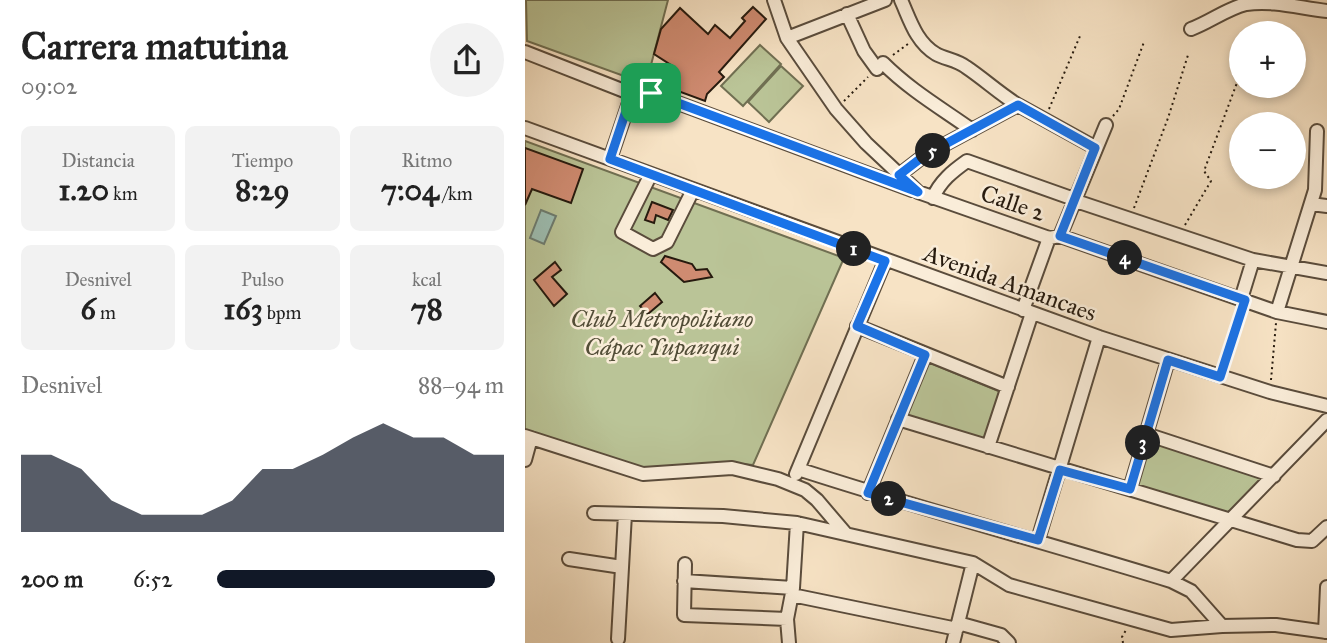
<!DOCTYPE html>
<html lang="es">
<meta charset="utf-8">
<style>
:root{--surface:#fff;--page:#f2f2f2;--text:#222;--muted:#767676;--accent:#111827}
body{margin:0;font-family:"IM FELL Great Primer",serif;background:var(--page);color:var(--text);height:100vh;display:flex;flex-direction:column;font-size:26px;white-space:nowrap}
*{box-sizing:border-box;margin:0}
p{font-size:23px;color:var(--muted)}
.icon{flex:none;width:38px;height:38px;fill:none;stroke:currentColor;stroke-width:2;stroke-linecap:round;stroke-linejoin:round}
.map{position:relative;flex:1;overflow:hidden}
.sheet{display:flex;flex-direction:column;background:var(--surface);width:525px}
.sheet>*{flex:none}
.tools{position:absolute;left:704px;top:21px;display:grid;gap:14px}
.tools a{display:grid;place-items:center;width:77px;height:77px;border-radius:50%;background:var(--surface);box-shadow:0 4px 10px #0003;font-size:35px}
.pin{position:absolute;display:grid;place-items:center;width:60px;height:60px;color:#fff;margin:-30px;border-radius:14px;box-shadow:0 4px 10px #0006}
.km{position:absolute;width:35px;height:35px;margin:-18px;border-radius:50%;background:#222;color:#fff;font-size:19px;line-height:35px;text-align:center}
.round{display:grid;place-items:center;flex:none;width:74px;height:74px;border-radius:37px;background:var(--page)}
.head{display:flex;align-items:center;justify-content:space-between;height:119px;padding:0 21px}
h1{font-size:38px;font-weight:700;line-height:52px}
.stats{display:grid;grid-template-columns:repeat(3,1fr);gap:10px;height:119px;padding:7px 21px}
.stats div{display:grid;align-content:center;border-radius:10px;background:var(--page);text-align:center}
.stats b{font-size:30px;font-weight:700}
.stats small{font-size:19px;font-weight:400}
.stats p{font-size:19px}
.chart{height:196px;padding:14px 21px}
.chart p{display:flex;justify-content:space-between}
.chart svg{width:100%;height:126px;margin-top:7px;fill:var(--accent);opacity:.7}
ul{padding:0 21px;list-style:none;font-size:23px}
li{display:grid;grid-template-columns:112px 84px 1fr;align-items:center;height:52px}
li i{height:18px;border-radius:9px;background:var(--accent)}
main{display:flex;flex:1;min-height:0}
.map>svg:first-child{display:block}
</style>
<main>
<section class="sheet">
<div class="head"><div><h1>Carrera matutina</h1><p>09:02</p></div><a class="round"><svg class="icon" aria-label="share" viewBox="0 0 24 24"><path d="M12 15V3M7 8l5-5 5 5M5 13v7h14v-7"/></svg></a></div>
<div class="stats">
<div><p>Distancia</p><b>1.20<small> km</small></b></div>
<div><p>Tiempo</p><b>8:29</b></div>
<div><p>Ritmo</p><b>7:04<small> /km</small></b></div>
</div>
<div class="stats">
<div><p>Desnivel</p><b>6<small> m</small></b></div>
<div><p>Pulso</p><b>163<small> bpm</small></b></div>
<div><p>kcal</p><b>78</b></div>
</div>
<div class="chart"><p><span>Desnivel</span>88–94 m</p>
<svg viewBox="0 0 160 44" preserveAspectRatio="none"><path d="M0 44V17L10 17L20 22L30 33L40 38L50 38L60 38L70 33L80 22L90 22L100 17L110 11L120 6L130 11L140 11L150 17L160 17V44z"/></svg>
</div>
<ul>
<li><b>200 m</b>6:52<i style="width:97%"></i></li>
</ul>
</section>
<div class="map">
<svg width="802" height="643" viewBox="0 0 802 643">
<rect width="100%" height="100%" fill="#f7e3c5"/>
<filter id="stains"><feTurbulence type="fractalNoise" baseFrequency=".00286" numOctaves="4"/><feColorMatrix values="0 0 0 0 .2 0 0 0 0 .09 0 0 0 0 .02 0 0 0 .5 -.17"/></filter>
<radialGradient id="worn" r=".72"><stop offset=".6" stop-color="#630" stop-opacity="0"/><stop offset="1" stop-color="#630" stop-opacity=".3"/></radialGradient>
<path fill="#bac497" stroke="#706f52" stroke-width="2" d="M1,0H143L121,84L2,41Z
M235,45L256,64L218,106L196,86Z
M256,66L278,86L244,122L223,102Z
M0,141L319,258L228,465L206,463L116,468L0,431Z
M403,362L476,392L459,441L381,416Z
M625,440L738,479L706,515L612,487Z"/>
<path fill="#9dbeb2" stroke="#6d7c70" stroke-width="2" d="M16,210L31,216L19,244L5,238Z"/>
<path fill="#cf8b71" stroke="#261a0e" stroke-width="2" d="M228,7L241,19L194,72L199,77L182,94L180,101L142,87L149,67L129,54L136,29L155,8L183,34L190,25L205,38L220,21L217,18Z
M0,148L58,169L46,203L7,189L0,205Z
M127,202L148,210L143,220L131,215L129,223L120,220Z
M140,256L167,264L171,270L182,269L187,277L159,282L136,262Z
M30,262L36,270L27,277L42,294L29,306L9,280Z
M130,293L137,302L123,314L115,306Z"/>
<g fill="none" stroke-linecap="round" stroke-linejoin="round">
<g stroke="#5a4c3c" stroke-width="16">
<path id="minor" d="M249,0L262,38L311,109L341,143L393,192L524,238L535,236L752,312L802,322
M322,14L339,51L352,69
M666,29C685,22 701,9 721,4C748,0 775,8 802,11
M262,38L360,0
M0,52L107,94L126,93L387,190
M358,63C385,90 416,108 447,130
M493,105L571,148
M0,128L574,337L745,392L802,406
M85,159L107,94
M126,174L97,232L128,249L142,242L168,190
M374,175L400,155L493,105C475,94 459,79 441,67C432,60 420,59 411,54C391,42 385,20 376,0
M408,198C415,181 428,171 442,161L549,199
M548,200L728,260L802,273
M786,204L802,206
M535,236L581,125
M716,299L728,260
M498,310L524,238
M752,312L790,190L792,131
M332,326L483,387
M373,419L772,540L787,541L802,527
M621,434L749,476
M0,436L118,474L207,468L253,479L280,490L292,500L321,534
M463,447L507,313
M0,460L6,438
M273,469C396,509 522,543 646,581L666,591L697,626
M271,474L360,261
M605,489L643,360
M343,493L400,355
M69,513L198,516L272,523L448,563L484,585L646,630L697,626L751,625L802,632
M513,540L574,337
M44,559L97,567
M160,564L159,615L262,619
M159,581L268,588
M646,581L802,420
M267,595L432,629
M433,623L476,635L484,643
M800,632L802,587
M93,639L100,514
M264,643L262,619L268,588L272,523
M428,643L448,563"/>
</g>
<path stroke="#261a0e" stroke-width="2" stroke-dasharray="2 3.5" stroke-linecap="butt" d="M368,55L383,44
M319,101L343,77
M524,109L555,36
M588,116L594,109L619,42
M609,208L643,118L663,55
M660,225L686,181L679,171L716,72
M699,366L717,311
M746,380L751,323
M598,643L597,637L601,630"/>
<use href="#minor" stroke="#faedd9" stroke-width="12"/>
</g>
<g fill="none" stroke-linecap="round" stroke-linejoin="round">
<g stroke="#fff" stroke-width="14">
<path id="route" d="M107,93H126L393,192L374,175L400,155L493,105L570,148L535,236L720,300L695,377L643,360L605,489L535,470L513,540L343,493L400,355L332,326L360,261L85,159Z"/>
</g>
<use href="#route" stroke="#1a73e8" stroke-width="9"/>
</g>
<g text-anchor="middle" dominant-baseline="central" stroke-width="5" stroke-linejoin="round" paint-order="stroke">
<g font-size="24" fill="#261a0e" stroke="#faedd9">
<text transform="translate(488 203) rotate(19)">Calle 2</text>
<text transform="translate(485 283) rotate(20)">Avenida Amancaes</text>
</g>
<g font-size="24" font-style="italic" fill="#524d37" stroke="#faedd9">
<text x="137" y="319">Club Metropolitano<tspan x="137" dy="28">Cápac Yupanqui</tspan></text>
</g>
</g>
<rect width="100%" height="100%" filter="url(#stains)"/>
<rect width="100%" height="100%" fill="url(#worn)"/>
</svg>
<div class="tools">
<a>+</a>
<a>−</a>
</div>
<div class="pin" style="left:126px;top:93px;background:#1e9e55"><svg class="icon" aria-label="arrive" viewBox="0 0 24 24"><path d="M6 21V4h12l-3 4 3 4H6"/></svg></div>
<b class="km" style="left:329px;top:249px">1</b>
<b class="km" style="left:364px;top:499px">2</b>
<b class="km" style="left:618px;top:443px">3</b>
<b class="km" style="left:600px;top:258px">4</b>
<b class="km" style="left:408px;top:151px">5</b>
</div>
</main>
